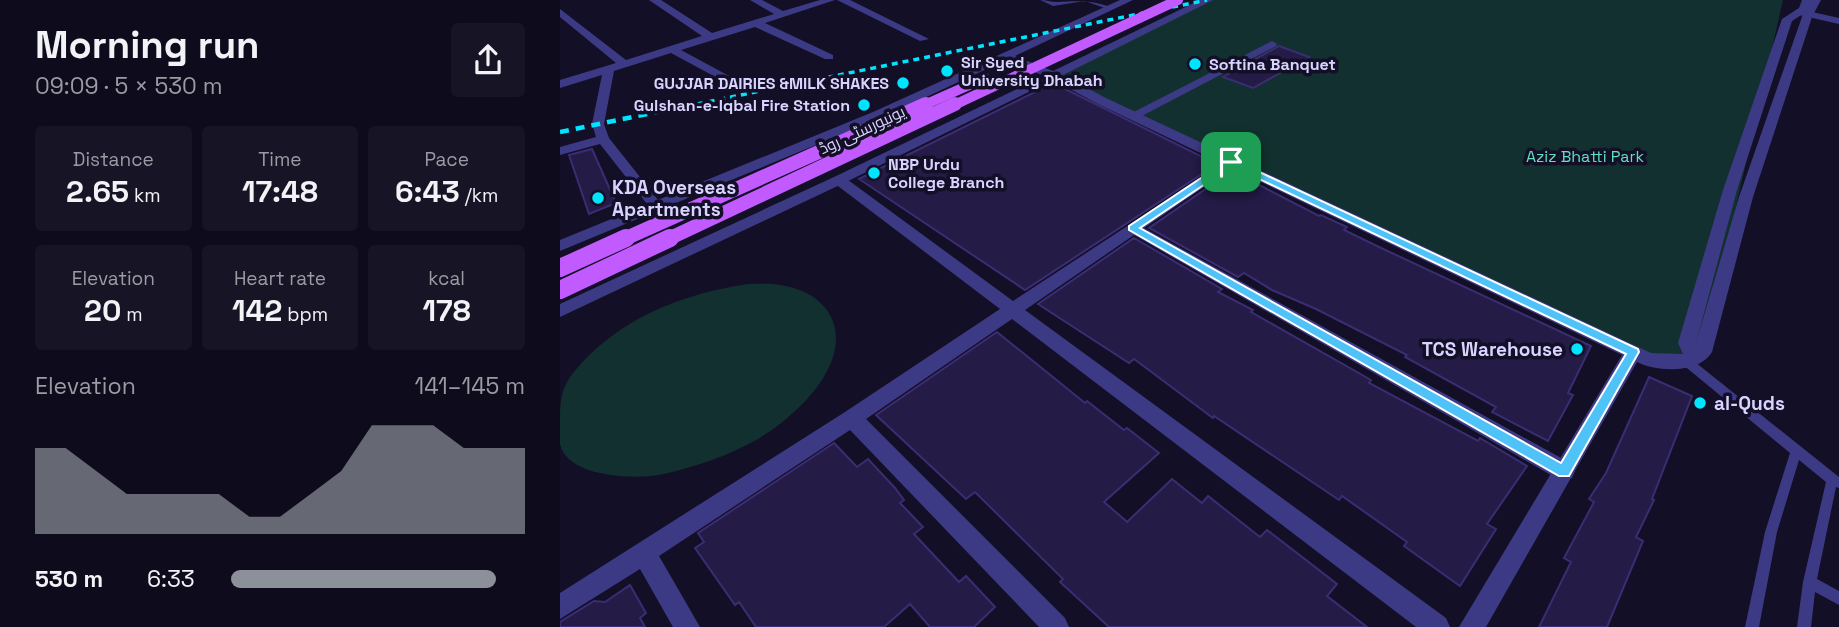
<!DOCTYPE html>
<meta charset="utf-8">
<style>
:root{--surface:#0e0b1c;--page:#171425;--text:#f1f3f6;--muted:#9b9ba3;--accent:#8c9099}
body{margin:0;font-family:"Space Grotesk",Cairo,sans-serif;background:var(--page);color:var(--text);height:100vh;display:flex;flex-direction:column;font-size:26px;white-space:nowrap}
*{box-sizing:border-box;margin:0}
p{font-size:23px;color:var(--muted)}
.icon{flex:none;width:38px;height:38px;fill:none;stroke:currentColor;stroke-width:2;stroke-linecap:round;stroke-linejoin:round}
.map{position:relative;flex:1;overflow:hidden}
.sheet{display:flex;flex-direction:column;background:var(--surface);width:560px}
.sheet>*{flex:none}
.pin{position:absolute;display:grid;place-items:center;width:60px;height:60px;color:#fff;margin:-30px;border-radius:14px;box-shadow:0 4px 10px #0006}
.round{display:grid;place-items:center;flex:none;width:74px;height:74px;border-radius:7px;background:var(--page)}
.head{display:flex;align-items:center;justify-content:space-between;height:119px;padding:0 35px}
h1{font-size:38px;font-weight:700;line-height:52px}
.figures{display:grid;grid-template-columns:repeat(3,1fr);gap:10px;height:119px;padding:7px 35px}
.figures div{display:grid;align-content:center;border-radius:7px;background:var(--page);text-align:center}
.figures b{font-size:30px;font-weight:700}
.figures small{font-size:19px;font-weight:400}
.figures p{font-size:19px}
.chart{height:196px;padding:14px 35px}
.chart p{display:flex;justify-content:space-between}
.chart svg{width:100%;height:126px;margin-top:7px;fill:var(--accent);opacity:.7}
ul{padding:0 35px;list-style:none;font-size:23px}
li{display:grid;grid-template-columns:112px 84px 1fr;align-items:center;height:52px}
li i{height:18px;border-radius:9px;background:var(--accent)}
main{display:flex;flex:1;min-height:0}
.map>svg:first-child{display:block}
</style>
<main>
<section class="sheet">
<div class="head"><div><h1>Morning run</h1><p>09:09 · 5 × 530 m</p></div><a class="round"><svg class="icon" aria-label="share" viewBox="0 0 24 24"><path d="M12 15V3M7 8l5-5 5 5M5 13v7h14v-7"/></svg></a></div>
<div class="figures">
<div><p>Distance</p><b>2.65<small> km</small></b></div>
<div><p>Time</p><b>17:48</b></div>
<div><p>Pace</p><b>6:43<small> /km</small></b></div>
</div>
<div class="figures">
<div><p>Elevation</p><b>20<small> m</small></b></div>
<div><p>Heart rate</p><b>142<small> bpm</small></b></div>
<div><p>kcal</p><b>178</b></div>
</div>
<div class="chart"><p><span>Elevation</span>141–145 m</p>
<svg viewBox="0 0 160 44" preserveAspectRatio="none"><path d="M0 44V14L10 14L20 22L30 30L40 30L50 30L60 30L70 38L80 38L90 30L100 22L110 6L120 6L130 6L140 14L150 14L160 14V44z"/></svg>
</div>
<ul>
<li><b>530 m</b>6:33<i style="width:90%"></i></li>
</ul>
</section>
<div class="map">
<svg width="1279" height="627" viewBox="0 0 1279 627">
<rect width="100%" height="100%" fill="#130f26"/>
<path fill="#12302f" d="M647,0H1223L1143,352L1125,360L1074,352L494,76Z
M188,284C200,284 214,283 225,286C271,295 289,332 266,373C252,399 223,424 198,439C168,456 137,466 104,474C77,480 7,478 0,444C0,436 0,426 0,417C0,400 2,387 13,373C57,319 121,294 188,284Z"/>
<path fill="#241b47" stroke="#3b2d73" stroke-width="2" d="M719,46L749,57L693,88L663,77Z
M493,83L657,164L465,290L299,179Z
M32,149L56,203L29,214L9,155Z
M672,171L759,216L761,215L787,227L784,230L819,247L1031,346L1008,393L1013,395L988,441L932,412L936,407L845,357L847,355L756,309L712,290L684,273L678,277L589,228Z
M574,238L662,289L658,292L693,310L691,312L811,380L809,383L918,441L920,438L967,466L927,524L936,529L900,586L844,546L847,542L782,496L779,500L654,416L653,418L574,359L569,363L478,304Z
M437,332L525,403L527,401L564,430L567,428L599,453L544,502L565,520L567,522L612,479L642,503L648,496L700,537L707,530L777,584L767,596L807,627H549L500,582L503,579L415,492L406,499L316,415Z
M1089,377L1132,396L1092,499L1094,500L1076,537L1083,541L1047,627H979L1011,562L1004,558L1034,502L1029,499L1046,473Z
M274,443L297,467L308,459L335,488L344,500L340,503L363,527L354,534L399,582L406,576L435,607L414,627H370L350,604L324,627H196L179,602L175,605L135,548L144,542L138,533Z
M70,585L86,613L80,618L85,627H0V622L34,601L45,602Z"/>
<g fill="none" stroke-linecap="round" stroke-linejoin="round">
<path fill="#3d3a85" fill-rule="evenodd" d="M480,0C486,0 491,2 497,2C519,1 532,0 553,8L550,10L525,1L493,6Z
M1126,357L1130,358L1279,477V488L1276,487L1257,579L1279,591V605L1255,592L1251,627H1237L1243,582L1266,482L1239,460L1217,532L1199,627H1185L1205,532L1230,453L1122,364L1121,361L1122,358Z"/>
<path fill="#3d3a85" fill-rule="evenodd" d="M89,0H101L152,33L214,14L190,0H202L223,11L260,0H275L205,23L273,55V59H265L195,27L121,50L171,77V81H163L111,53L54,71L44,124L49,138L103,206L96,210L91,209L40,144L0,155V147L36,137L32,124L42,75L0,88V80L56,63L0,17V9L66,60L142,36Z
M277,0H290L369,39L360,41Z
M1239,9L1279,18V24L1235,14L1234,12Z
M712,41L717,44L716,46L578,118H570L568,115Z
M671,158L676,159V165L584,228L1012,464L1015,471L1012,478L1004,480L996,478L574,235L465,310L886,618L890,627H856L452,319L306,419L505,618L509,627H479L290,430L99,556L140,627H113L80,569L0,619V593L285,412L440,309L274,183V177H284L453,301Z"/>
<path fill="#3d3a85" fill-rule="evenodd" d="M560,0H573L455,56L493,71L640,0H653L503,75L546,98L1091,353L1123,354L1118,343L1163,190L1222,19L1239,8L1242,0H1261L1252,17L1193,197L1152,352C1139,374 1096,372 1077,362L926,627H899L1062,355L538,104L493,80L284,183L0,317V304L274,177L484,76L446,60L321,118L0,251V240L313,112ZM1243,14L1179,197L1136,343L1177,190L1232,21Z"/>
<path stroke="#00e5ff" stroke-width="3.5" stroke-dasharray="6 5" stroke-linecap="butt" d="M127,106L647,0"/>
<path stroke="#00e5ff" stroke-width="4.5" stroke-dasharray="9 7" stroke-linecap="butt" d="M0,132L135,104"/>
<path stroke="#c25bff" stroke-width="10" d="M362,106L425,78
M392,106L618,0"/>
<path stroke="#c25bff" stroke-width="14" d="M62,240L366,104
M106,240L395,104"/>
<path stroke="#c25bff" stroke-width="18" d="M0,268L66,238
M0,290L110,238"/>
</g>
<path fill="#4fc3f7" stroke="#fff" stroke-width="2" fill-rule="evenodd" d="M668,160H674L1078,349L1079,352L1009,476H999L569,230V226ZM672,166L1066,354L1001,463L580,228Z"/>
<g fill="#00e5ff" stroke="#130f26" stroke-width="2.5">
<circle cx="635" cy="64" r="7"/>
<circle cx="387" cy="71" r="7"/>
<circle cx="343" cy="83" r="7"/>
<circle cx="304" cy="105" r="7"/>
<circle cx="314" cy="173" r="7"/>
<circle cx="38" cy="198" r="7"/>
<circle cx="1017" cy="349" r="7"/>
<circle cx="1140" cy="403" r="7"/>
</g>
<g text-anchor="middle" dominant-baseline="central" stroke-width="7" stroke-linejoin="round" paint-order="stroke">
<g font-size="16" font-weight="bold" fill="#d9d4ff" stroke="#130f26" text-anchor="start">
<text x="401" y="62">Sir Syed<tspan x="401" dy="18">University Dhabah</tspan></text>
<text x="649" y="64">Softina Banquet</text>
<text x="329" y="83" text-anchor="end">GUJJAR DAIRIES &amp;MILK SHAKES</text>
<text x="290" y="105" text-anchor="end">Gulshan-e-Iqbal Fire Station</text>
<text x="328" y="164">NBP Urdu<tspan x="328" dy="18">College Branch</tspan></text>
</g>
<g font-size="16" fill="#d9d4ff" stroke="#130f26">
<text transform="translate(302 130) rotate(-25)">یونیورسٹی روڈ</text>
</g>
<g font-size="16" fill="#5fe0c0" stroke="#130f26">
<text x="1025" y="156">Aziz Bhatti Park</text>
</g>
<g font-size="19" font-weight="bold" fill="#d9d4ff" stroke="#130f26" text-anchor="start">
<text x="52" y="187">KDA Overseas<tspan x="52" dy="22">Apartments</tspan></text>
<text x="1003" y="349" text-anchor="end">TCS Warehouse</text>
<text x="1154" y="403">al-Quds</text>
</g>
</g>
</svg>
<div class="pin" style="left:671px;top:162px;background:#1e9e55"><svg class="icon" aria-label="arrive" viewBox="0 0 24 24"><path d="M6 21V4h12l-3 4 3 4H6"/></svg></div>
</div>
</main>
